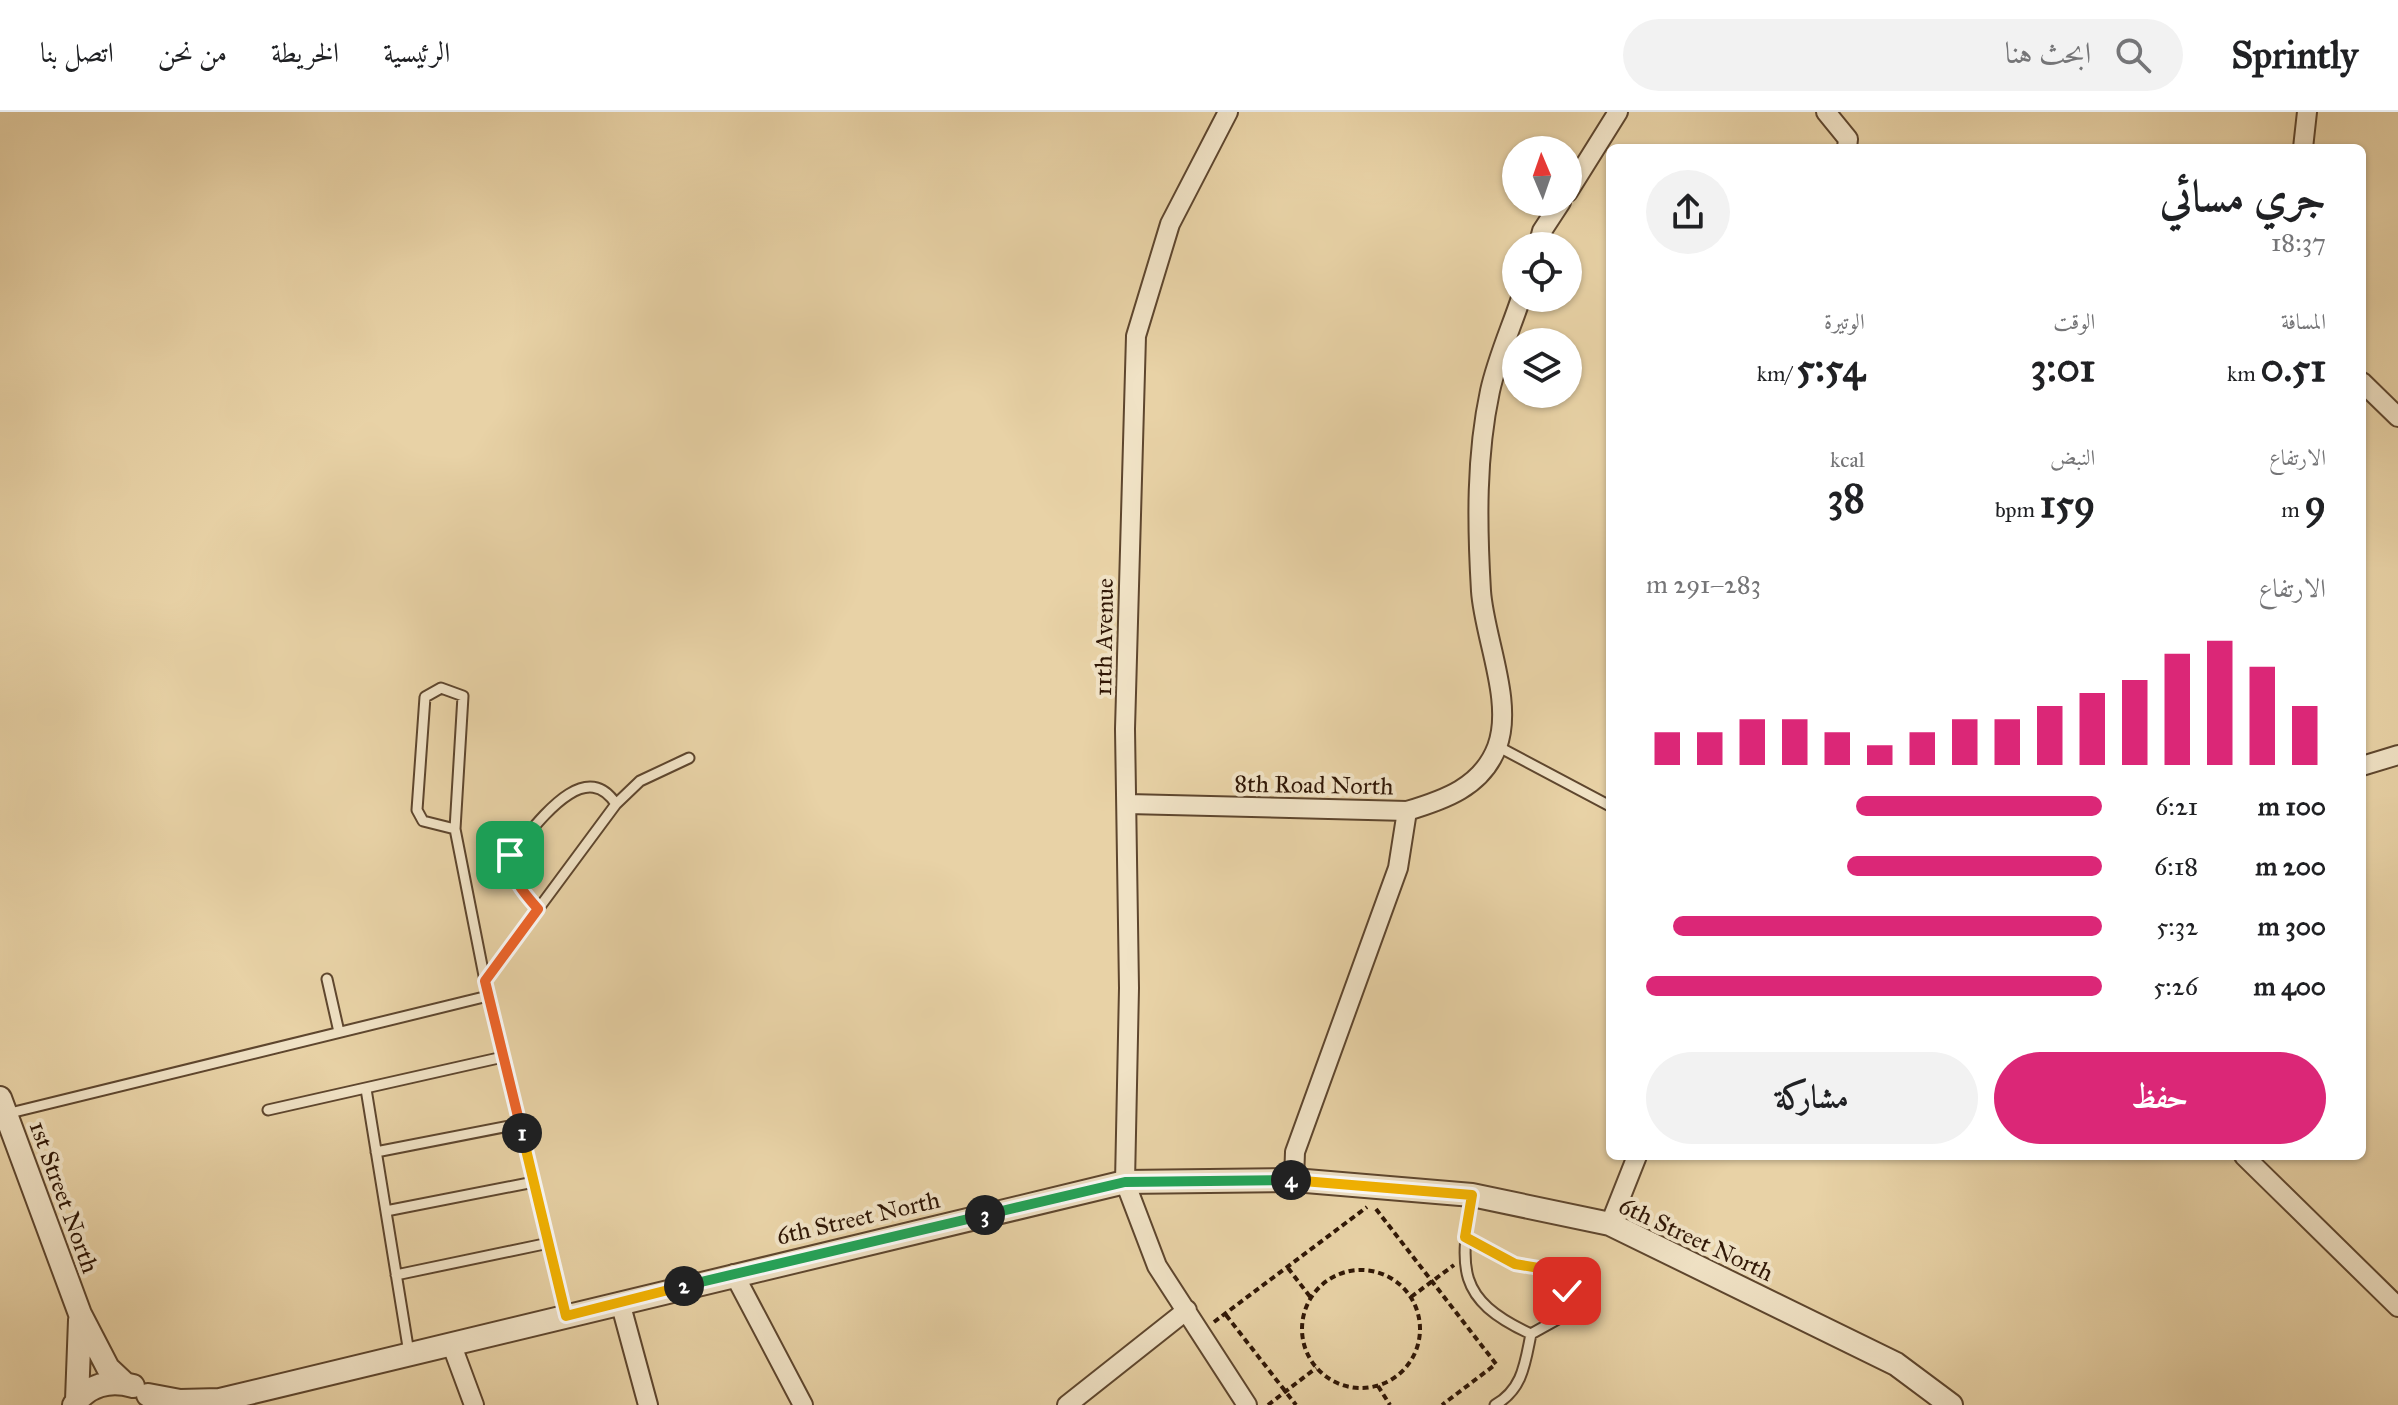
<!DOCTYPE html>
<html lang="ar">
<meta charset="utf-8">
<style>
:root{--surface:#fff;--page:#f2f2f2;--text:#202124;--muted:#757577;--line:#e0e0e0;--accent:#db2777}
body{margin:0;font-family:"IM FELL Great Primer",Amiri,serif;background:var(--page);color:var(--text);direction:rtl;height:100vh;display:flex;flex-direction:column;font-size:30px;white-space:nowrap}
*{box-sizing:border-box;margin:0}
p{font-size:26px;color:var(--muted)}
.icon{flex:none;width:44px;height:44px;fill:none;stroke:currentColor;stroke-width:2;stroke-linecap:round;stroke-linejoin:round}
.map{position:relative;flex:1;overflow:hidden;direction:ltr}
.panel{position:absolute;left:1606px;top:32px;width:760px;height:1016px;display:flex;flex-direction:column;background:var(--surface);border-radius:12px;box-shadow:0 2px 6px #0004;direction:rtl}
.panel>*{flex:none}
.needle{width:52px;rotate:358deg}
.buttons{position:absolute;left:1502px;top:24px;display:grid;gap:16px}
.buttons a{display:grid;place-items:center;width:80px;height:80px;border-radius:50%;background:var(--surface);box-shadow:0 2px 6px #0004;font-size:40px}
.pin{position:absolute;display:grid;place-items:center;width:68px;height:68px;color:#fff;margin:-34px;border-radius:16px;box-shadow:0 4px 12px #0006}
.km{position:absolute;width:40px;height:40px;margin:-20px;border-radius:50%;background:#222;color:#fff;font-size:22px;line-height:40px;text-align:center}
.round{display:grid;place-items:center;flex:none;width:84px;height:84px;border-radius:42px;background:var(--page)}
.overview{display:flex;align-items:center;justify-content:space-between;height:136px;padding:0 40px}
h1{font-size:44px;font-weight:800;line-height:60px}
.stats{display:grid;grid-template-columns:repeat(3,1fr);gap:12px;height:136px;padding:8px 40px}
.stats div{display:grid;align-content:center}
.stats b{font-size:40px;font-weight:800}
.stats small{font-size:22px;font-weight:400}
.stats p{font-size:22px}
.chart{height:224px;padding:16px 40px}
.chart p{display:flex;justify-content:space-between}
.chart svg{width:100%;height:144px;margin-top:8px;stroke:var(--accent);stroke-width:6}
.cta{display:flex;gap:16px;margin-top:auto;padding:16px 40px}
.cta a{flex:1;height:92px;border-radius:48px;background:var(--accent);color:#fff;font-size:32px;font-weight:800;line-height:92px;text-align:center}
.cta a+a{background:var(--page);color:var(--text)}
ul{padding:0 40px;list-style:none;font-size:26px}
li{display:grid;grid-template-columns:128px 96px 1fr;align-items:center;height:60px}
li i{height:20px;border-radius:10px;background:var(--accent)}
header{display:flex;align-items:center;gap:48px;box-sizing:border-box;height:112px;padding:0 40px;background:var(--surface);border-bottom:2px solid var(--line)}
header strong{font-size:38px}
nav{display:flex;gap:44px;margin-inline-start:auto;font-size:28px}
.search{width:560px;height:72px;background:var(--page);display:flex;align-items:center;gap:20px;box-sizing:border-box;padding:0 28px;border-radius:44px;color:var(--muted);font-size:30px}
.map>svg:first-child{display:block}
</style>
<header>
<strong>Sprintly</strong>
<div class="search"><svg class="icon" aria-label="search" viewBox="0 0 24 24"><circle cx="10" cy="10" r="6"/><path d="M15 15l6 6"/></svg>ابحث هنا</div>
<nav><a>الرئيسية</a><a>الخريطة</a><a>من نحن</a><a>اتصل بنا</a></nav>
</header>
<div class="map">
<svg width="2398" height="1293" viewBox="0 0 2398 1293">
<rect width="100%" height="100%" fill="#e8d2a6"/>
<filter id="stains"><feTurbulence type="fractalNoise" baseFrequency=".0025" numOctaves="4"/><feColorMatrix values="0 0 0 0 .2 0 0 0 0 .09 0 0 0 0 .02 0 0 0 .5 -.17"/></filter>
<radialGradient id="worn" r=".72"><stop offset=".6" stop-color="#630" stop-opacity="0"/><stop offset="1" stop-color="#630" stop-opacity=".3"/></radialGradient>
<g fill="none" stroke-linecap="round" stroke-linejoin="round">
<g stroke="#5e462e" stroke-width="13">
<path id="service" d="M1497,634L1610,694
M455,717L423,709L417,698L425,585L441,576L463,584L455,717L488,884L566,1204
M538,797C523,780 511,767 510,743C535,716 583,642 616,692
M327,867L339,920
M485,869L616,692L640,669L689,646
M366,977L409,1241
M268,998L503,945
M6,1002L488,884
M376,1040L519,1012
M386,1099L534,1070
M1465,1125L1515,1152L1560,1162L1567,1179L1558,1207L1531,1222C1455,1187 1460,1156 1472,1083
M396,1163L549,1131
M1495,1293C1523,1277 1525,1251 1531,1222"/>
</g>
<g stroke="#5e462e" stroke-width="22">
<path id="minor" d="M1228,0L1170,112L1136,224L1125,617L1129,876L1125,1070L1157,1154L1247,1293
M1826,0L1848,27L1847,36
M2303,36L2307,0
M1568,80L1618,0
M1538,134L1542,119L1561,90
M2362,270L2398,305
M2362,654L2398,643
M1128,692L1407,699C1444,688 1482,675 1497,635C1514,590 1484,525 1481,479C1477,412 1476,344 1490,279C1497,247 1511,216 1521,186
M2244,1044L2398,1195
M1294,1068L1295,1040L1398,756L1407,699
M1610,1112L1637,1044
M734,1162L803,1293
M620,1190L648,1293
M451,1231L474,1293
M1067,1293L1187,1198"/>
</g>
<g stroke="#5e462e" stroke-width="26">
<path id="tertiary" d="M0,986L80,1202L108,1256L124,1271
M148,1283L180,1289L220,1288L1125,1070L1294,1068L1472,1083L1610,1112L1896,1252L1951,1293
M77,1288L80,1208
M74,1293C88,1273 110,1267 133,1274"/>
</g>
<path stroke="#301706" stroke-width="4" stroke-dasharray="6 4" stroke-linecap="butt" d="M1376,1097L1496,1252L1442,1293
M1288,1156L1311,1186
M1302 1217a59 59 0 1 1 118 0a59 59 0 1 1-118 0Z
M1411,1185L1454,1153
M1226,1203L1296,1293
M1214,1210L1367,1095
M1378,1274L1390,1293
M1268,1293L1316,1256"/>
<use href="#service" stroke="#f0e2c5" stroke-width="9"/>
<use href="#minor" stroke="#f0e2c5" stroke-width="18"/>
<use href="#tertiary" stroke="#f0e2c5" stroke-width="22"/>
</g>
<g fill="none" stroke-linecap="round" stroke-linejoin="round">
<g stroke="#fff" stroke-width="16">
<path id="split-1" d="M510,743C511,767 523,780 538,797L485,869L522,1021"/>
</g>
<g stroke="#fff" stroke-width="16">
<path id="split-2" d="M522,1021L566,1204L684,1174"/>
</g>
<g stroke="#fff" stroke-width="16">
<path id="split-3" d="M684,1174L985,1103"/>
</g>
<g stroke="#fff" stroke-width="16">
<path id="split-4" d="M985,1103L1125,1070L1291,1068"/>
</g>
<g stroke="#fff" stroke-width="16">
<path id="split-5" d="M1291,1068L1472,1083L1465,1125L1515,1152L1557,1159L1564,1166L1567,1179"/>
</g>
<use href="#split-1" stroke="#f0652b" stroke-width="10"/>
<use href="#split-2" stroke="#f5b400" stroke-width="10"/>
<use href="#split-3" stroke="#22a559" stroke-width="10"/>
<use href="#split-4" stroke="#22a559" stroke-width="10"/>
<use href="#split-5" stroke="#f5b400" stroke-width="10"/>
</g>
<g text-anchor="middle" dominant-baseline="central" stroke-width="8" stroke-linejoin="round" paint-order="stroke">
<g font-size="24" fill="#301706" stroke="#f0e2c5">
<text transform="translate(1104 525) rotate(-89)">11th Avenue</text>
<text transform="translate(1314 673) rotate(1)">8th Road North</text>
<text transform="translate(64 1085) rotate(70)">1st Street North</text>
<text transform="translate(858 1106) rotate(-13)">6th Street North</text>
<text transform="translate(1696 1127) rotate(25)">6th Street North</text>
</g>
</g>
<rect width="100%" height="100%" filter="url(#stains)"/>
<rect width="100%" height="100%" fill="url(#worn)"/>
</svg>
<div class="buttons">
<a><svg class="needle" viewBox="-14 -14 28 28"><path d="M0-13l5 13h-10z" fill="#e53935"/><path d="M0 13l5-13h-10z" fill="#757577"/></svg></a>
<a><svg class="icon" aria-label="locate" viewBox="0 0 24 24"><circle cx="12" cy="12" r="6"/><path d="M12 2v4M12 18v4M2 12h4M18 12h4"/></svg></a>
<a><svg class="icon" aria-label="layers" viewBox="0 0 24 24"><path d="M12 4l9 5-9 5-9-5zM3 14l9 5 9-5"/></svg></a>
</div>
<div class="pin" style="left:510px;top:743px;background:#1e9e55"><svg class="icon" aria-label="arrive" viewBox="0 0 24 24"><path d="M6 21V4h12l-3 4 3 4H6"/></svg></div>
<div class="pin" style="left:1567px;top:1179px;background:#d93025"><svg class="icon" aria-label="check" viewBox="0 0 24 24"><path d="M5 12l5 5 9-10"/></svg></div>
<b class="km" style="left:522px;top:1021px">1</b>
<b class="km" style="left:684px;top:1174px">2</b>
<b class="km" style="left:985px;top:1103px">3</b>
<b class="km" style="left:1291px;top:1068px">4</b>
<section class="panel">
<div class="overview"><div><h1>جري مسائي</h1><p>18:37</p></div><a class="round"><svg class="icon" aria-label="share" viewBox="0 0 24 24"><path d="M12 15V3M7 8l5-5 5 5M5 13v7h14v-7"/></svg></a></div>
<div class="stats">
<div><p>المسافة</p><b>0.51<small> km</small></b></div>
<div><p>الوقت</p><b>3:01</b></div>
<div><p>الوتيرة</p><b>5:54<small> /km</small></b></div>
</div>
<div class="stats">
<div><p>الارتفاع</p><b>9<small> m</small></b></div>
<div><p>النبض</p><b>159<small> bpm</small></b></div>
<div><p>kcal</p><b>38</b></div>
</div>
<div class="chart"><p><span>الارتفاع</span>283–291 m</p>
<svg viewBox="0 0 160 44" preserveAspectRatio="none"><path d="M5 44V34M15 44V34M25 44V30M35 44V30M45 44V34M55 44V38M65 44V34M75 44V30M85 44V30M95 44V26M105 44V22M115 44V18M125 44V10M135 44V6M145 44V14M155 44V26"/></svg>
</div>
<ul>
<li><b>100 m</b>6:21<i style="width:54%"></i></li>
<li><b>200 m</b>6:18<i style="width:56%"></i></li>
<li><b>300 m</b>5:32<i style="width:94%"></i></li>
<li><b>400 m</b>5:26<i style="width:100%"></i></li>
</ul>
<div class="cta"><a>حفظ</a><a>مشاركة</a></div>
</section>
</div>
